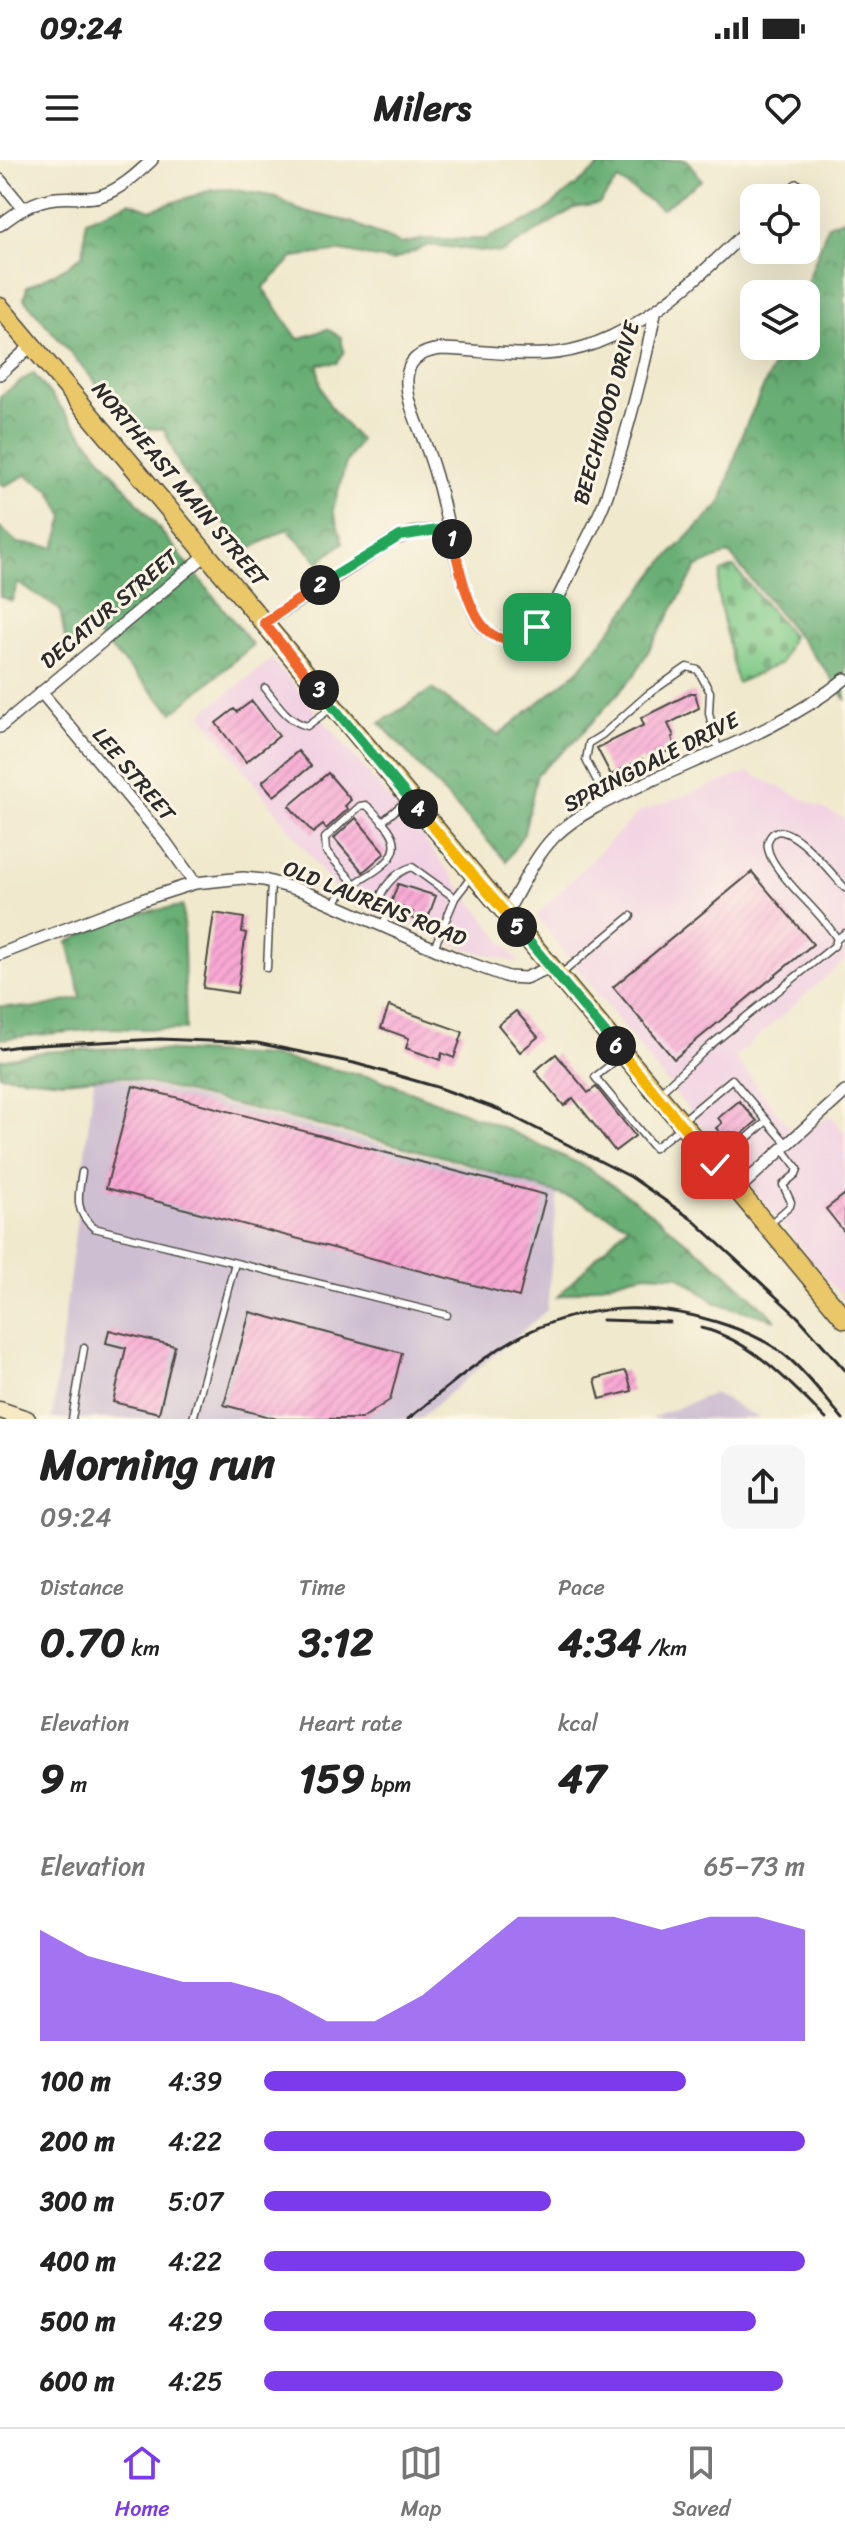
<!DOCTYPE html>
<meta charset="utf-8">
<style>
:root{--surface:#fff;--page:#f6f6f6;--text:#222;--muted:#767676;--line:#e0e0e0;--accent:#7c3aed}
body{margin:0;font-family:Sriracha,sans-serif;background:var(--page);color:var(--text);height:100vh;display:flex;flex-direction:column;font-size:30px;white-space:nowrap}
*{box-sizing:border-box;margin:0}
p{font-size:26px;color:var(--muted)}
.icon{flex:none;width:44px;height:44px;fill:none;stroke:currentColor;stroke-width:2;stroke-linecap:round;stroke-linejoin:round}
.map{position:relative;height:1259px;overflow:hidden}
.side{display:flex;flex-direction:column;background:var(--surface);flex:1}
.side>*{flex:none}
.tools{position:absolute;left:740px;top:24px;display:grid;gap:16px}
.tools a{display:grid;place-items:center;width:80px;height:80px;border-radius:16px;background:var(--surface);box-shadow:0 8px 32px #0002;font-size:40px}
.pin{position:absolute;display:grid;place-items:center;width:68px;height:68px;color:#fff;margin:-34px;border-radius:16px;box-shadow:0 4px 12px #0006}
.km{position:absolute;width:40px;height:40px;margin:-20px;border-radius:50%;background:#222;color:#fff;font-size:22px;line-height:40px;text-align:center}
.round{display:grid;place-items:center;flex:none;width:84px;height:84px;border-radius:16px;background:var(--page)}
.head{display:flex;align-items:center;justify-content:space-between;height:136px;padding:0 40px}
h1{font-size:44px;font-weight:800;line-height:60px}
.metrics{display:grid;grid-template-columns:repeat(3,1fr);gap:12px;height:136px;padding:8px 40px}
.metrics div{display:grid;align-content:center}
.metrics b{font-size:40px;font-weight:800}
.metrics small{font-size:22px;font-weight:400}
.metrics p{font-size:22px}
.chart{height:224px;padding:16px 40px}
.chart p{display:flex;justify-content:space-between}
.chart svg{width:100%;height:144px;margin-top:8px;fill:var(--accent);opacity:.7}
ul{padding:0 40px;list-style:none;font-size:26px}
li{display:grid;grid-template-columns:128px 96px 1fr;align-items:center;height:60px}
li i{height:20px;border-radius:10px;background:var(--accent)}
.status{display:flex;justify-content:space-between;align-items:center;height:56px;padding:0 40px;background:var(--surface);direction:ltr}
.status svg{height:22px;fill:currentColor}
header{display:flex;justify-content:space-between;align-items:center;height:104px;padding:0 40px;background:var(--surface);font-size:36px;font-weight:800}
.dock{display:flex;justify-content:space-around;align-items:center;height:112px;border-top:2px solid var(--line);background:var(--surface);font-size:22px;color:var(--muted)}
.dock a{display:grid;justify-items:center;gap:4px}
.dock .on{color:var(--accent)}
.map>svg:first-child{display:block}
</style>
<div class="status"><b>09:24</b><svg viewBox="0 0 49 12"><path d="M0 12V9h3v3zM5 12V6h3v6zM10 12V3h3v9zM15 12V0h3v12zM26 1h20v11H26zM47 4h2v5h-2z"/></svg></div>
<header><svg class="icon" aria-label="menu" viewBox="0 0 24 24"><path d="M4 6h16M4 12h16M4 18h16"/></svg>Milers<svg class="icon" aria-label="heart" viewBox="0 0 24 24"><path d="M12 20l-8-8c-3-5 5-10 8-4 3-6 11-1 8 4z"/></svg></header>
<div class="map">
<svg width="845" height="1259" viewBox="0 0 845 1259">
<defs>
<pattern id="forest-crowns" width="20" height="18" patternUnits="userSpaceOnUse" patternTransform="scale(2)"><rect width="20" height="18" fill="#68ae74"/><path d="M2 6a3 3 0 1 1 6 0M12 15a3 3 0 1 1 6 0" fill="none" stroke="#568e5f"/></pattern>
<pattern id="cemetery-stones" width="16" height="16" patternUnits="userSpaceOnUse" patternTransform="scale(2)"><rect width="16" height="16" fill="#80ca88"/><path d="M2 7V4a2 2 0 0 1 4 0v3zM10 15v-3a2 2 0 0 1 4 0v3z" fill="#69a46f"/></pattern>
<pattern id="building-hatch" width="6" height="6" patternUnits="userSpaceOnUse" patternTransform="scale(2)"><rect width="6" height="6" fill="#f7a7d3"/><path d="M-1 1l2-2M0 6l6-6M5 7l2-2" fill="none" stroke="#d490b5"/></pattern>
</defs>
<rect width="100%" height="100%" fill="#fcf5e5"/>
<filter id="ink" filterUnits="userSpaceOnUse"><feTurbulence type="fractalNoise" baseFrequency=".0125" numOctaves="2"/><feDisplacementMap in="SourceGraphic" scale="16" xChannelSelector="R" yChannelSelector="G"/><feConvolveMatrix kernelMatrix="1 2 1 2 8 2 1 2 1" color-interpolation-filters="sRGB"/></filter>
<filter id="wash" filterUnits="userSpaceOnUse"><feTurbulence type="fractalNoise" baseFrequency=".006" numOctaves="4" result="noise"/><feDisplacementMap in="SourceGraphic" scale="32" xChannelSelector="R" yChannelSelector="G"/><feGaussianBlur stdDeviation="1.8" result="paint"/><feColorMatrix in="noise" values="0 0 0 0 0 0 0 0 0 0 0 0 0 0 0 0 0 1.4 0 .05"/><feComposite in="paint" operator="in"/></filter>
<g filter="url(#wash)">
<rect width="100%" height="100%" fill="#f0e9cd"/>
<path fill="#f1d0e3" d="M272,499L421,676L519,803L460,787L345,741L201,554Z
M748,612L845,659V800L735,897L798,979L830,955L845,973V1141L679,938L536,756L639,652Z"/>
<path fill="#cebed1" d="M95,912L558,1030L547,1150L419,1259H52Z
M714,1233L760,1259H650Z"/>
<path fill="url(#forest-crowns)" stroke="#4a6c50" stroke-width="2" d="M607,0H687L702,20L662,49L618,20L599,44L575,48L501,93L429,85L392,101L342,91L294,97L263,128L298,179L327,169L341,177L344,192L337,203L319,204C316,237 339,258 360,280L346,303L333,350L343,383L319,402L287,369L248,390L183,313L164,269L135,268L24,139L27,127L67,107L83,94L86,60L130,42L150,50L211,30L230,29L276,37L299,50L351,62L401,84L425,79H485L540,55Z
M845,58V539L825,509L729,393L697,407L634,516L576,580L537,614L524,673L506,701L380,563L432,529L498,575L579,510L664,401L721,343L743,272L782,186H806V134H803L828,65Z
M33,213L253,485L173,553L92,470L67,490L60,450L18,423L12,441L0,436V367L17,383L55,387L64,357L50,330L26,315L4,326L0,323V236Z
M183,746L186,870L108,868L0,879V846L36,848L81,838L68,782L125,755Z
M116,888L270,896L376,918L504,968L588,1008L633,1039L724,1111L776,1160L716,1143L679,1116L647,1114L631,1117L557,1137L628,1065L577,1040L456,1000L120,916L63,921L0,915V900L42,892Z"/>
<path fill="url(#cemetery-stones)" stroke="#567a5a" stroke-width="2" d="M734,407L792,476L781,503L737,523L717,431L721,412Z"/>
<g id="blocks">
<path fill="url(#building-hatch)" d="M691,533H695L699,548L668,564L674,576L672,577L675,587L645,604L642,599L611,615L597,588L644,565L641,558Z
M252,541L279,576L246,602L216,563L234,549L237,552Z
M298,591L311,606L274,636L262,622Z
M328,613L351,640L345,646L348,649L326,669L323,665L313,673L289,646Z
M356,658L385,693L363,712L334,678Z
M752,712L813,784L674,899L613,827Z
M398,724L436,736L426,763L411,758L413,752L391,743Z
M214,753L244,758L242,772L246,773L237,833L203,828Z
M389,846L463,872L454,898L442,893L440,900L406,888L409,878L381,868Z
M516,851L538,877L520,892L498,865Z
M556,894L588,933L596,927L635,976L615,991L573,938L564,946L535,911Z
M133,926L546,1035L519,1137L106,1028Z
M739,941L757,961L736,979L730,972L724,977L716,968L722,963L718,958Z
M845,1034V1073L826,1049Z
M250,1152L402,1193L390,1240L361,1259H277L224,1245Z
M109,1170L175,1186L159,1253L113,1242L126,1188L106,1183Z
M624,1211L627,1213L632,1231L600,1239L595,1219Z"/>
</g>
</g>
<g filter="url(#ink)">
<use href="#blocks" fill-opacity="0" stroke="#494843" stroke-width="2"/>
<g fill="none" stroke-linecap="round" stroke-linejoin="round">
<g stroke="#494843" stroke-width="9">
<path id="lane" d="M265,528C277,543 287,561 307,566L330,549
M608,642L586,600L589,583L602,575L647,535L687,507L698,510L710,532L709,553L718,590
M382,662L406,641
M455,738L472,716
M332,744C339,737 347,728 356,723C376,710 409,696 388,668C381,660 374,651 366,645L360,646L325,678L326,691L354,723
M383,764L388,753L379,745C379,729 397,711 412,707L455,738L434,788
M837,779C820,750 790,730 773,701C769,694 765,684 770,677C785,652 834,717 845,728
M267,808L271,722
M561,814L631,756
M620,897L595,917L654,988L680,968
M659,933L712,884L834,786L837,779L845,773
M682,961L732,919L767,961L718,1003
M767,961L788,985
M82,1012C78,1036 74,1051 94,1068L447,1155
M769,1065L790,1046L791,1042L783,1025L796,1014L798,1009L783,989
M72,1259L84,1188
M193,1259L235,1103"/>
</g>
<g stroke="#494843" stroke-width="14">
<path id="street" d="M0,20L23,48
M781,38L797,26
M0,65C17,52 34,40 56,38C71,36 86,40 100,36C120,30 137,14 152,0
M655,153C643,214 626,276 607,335C599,358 587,379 576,401C562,428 546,480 508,479C498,478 488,474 482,466C464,445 447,358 439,327C435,312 430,296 424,281C412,249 385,195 441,189C476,190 510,196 545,194C628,190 697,118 754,64
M0,214L32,185
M264,463L393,380L412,373L449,368
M41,532L165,681L195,723
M0,567L207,394
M506,753C521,728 534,697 555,676C581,651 618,636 650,621C716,591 788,565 845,519
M0,794L142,740L195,723L243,718L264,720L303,731L458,799L508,817L525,818L551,807
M736,1031L845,932"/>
</g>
<g stroke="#494843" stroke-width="19">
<path id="secondary" d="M0,1250L27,1259"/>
</g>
<g stroke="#494843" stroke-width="21">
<path id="primary" d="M0,147L845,1159"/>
</g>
<use href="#lane" stroke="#fff" stroke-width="6"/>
<use href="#street" stroke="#fff" stroke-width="11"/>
<use href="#secondary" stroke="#f7e9c3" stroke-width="16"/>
<use href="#primary" stroke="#eac769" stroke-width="18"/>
<path stroke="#2b2b2b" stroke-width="3" d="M0,889L19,886L160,879L257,883L354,903L437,927L500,950L631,1017L693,1060L798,1157L845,1210
M602,1160L670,1162
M701,1168C752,1180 791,1224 826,1259
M408,1259C442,1232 476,1201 515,1179C581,1142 655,1141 726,1165C747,1172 769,1182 786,1196C807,1213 825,1238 843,1259"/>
</g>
</g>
<g fill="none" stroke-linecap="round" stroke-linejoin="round" filter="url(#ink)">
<g stroke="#fff" stroke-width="16">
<path id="split-1" d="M452,379C463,418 476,513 537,467"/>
</g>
<g stroke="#fff" stroke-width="16">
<path id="split-2" d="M320,425L400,376L449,368L452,379"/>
</g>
<g stroke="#fff" stroke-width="16">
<path id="split-3" d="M319,530L264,463L320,425"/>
</g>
<g stroke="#fff" stroke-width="16">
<path id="split-4" d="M319,530L418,649"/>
</g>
<g stroke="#fff" stroke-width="16">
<path id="split-5" d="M418,649L517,767"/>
</g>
<g stroke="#fff" stroke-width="16">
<path id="split-6" d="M517,767L616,886"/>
</g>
<g stroke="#fff" stroke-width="16">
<path id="split-7" d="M616,886L715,1005"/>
</g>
<use href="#split-1" stroke="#f0652b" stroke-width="10"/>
<use href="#split-2" stroke="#22a559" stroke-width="10"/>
<use href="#split-3" stroke="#f0652b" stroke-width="10"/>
<use href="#split-4" stroke="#22a559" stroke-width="10"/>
<use href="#split-5" stroke="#f5b400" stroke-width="10"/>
<use href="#split-6" stroke="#22a559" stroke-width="10"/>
<use href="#split-7" stroke="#f5b400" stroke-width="10"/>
</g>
<g text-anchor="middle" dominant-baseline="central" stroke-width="6" stroke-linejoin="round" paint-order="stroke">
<g font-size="22" fill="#2b2b2b" stroke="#fcf5e5">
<text transform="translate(606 253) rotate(-74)">BEECHWOOD DRIVE</text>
<text transform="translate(180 324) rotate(50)">NORTHEAST MAIN STREET</text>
<text transform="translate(109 449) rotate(-40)">DECATUR STREET</text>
<text transform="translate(651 602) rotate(-27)">SPRINGDALE DRIVE</text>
<text transform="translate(134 614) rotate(50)">LEE STREET</text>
<text transform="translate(375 743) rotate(22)">OLD LAURENS ROAD</text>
</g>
</g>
</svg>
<div class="tools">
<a><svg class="icon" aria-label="locate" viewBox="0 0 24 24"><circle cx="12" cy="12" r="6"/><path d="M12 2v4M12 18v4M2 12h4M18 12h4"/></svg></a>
<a><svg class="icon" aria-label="layers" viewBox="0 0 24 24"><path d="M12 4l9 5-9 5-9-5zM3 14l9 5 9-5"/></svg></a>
</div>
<div class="pin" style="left:537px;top:467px;background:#1e9e55"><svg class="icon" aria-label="arrive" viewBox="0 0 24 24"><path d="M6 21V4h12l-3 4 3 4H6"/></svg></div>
<div class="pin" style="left:715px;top:1005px;background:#d93025"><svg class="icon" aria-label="check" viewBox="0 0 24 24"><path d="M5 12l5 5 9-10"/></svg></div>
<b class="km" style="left:452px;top:379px">1</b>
<b class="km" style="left:320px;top:425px">2</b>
<b class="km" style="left:319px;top:530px">3</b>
<b class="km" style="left:418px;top:649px">4</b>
<b class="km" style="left:517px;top:767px">5</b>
<b class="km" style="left:616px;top:886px">6</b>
</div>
<section class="side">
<div class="head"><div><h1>Morning run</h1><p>09:24</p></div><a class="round"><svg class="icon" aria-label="share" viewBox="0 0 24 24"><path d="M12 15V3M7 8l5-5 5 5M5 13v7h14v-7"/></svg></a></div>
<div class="metrics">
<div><p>Distance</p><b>0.70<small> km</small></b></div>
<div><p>Time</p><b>3:12</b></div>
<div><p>Pace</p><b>4:34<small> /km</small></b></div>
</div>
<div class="metrics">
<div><p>Elevation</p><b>9<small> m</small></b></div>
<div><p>Heart rate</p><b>159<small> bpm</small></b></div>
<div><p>kcal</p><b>47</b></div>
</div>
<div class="chart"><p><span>Elevation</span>65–73 m</p>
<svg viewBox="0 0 160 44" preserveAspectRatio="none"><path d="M0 44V10L10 18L20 22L30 26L40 26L50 30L60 38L70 38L80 30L90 18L100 6L110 6L120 6L130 10L140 6L150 6L160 10V44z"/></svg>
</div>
<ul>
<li><b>100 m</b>4:39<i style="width:78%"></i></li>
<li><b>200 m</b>4:22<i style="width:100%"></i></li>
<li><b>300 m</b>5:07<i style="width:53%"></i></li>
<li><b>400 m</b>4:22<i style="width:100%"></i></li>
<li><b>500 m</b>4:29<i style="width:91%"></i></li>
<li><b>600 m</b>4:25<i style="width:96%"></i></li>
</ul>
</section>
<nav class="dock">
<a class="on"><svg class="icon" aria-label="home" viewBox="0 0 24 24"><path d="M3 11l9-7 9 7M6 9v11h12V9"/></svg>Home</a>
<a><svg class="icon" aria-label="map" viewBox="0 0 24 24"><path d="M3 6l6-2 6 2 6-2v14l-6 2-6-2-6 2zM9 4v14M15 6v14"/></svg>Map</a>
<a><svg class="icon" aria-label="saved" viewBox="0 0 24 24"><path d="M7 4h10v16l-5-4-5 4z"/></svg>Saved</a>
</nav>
